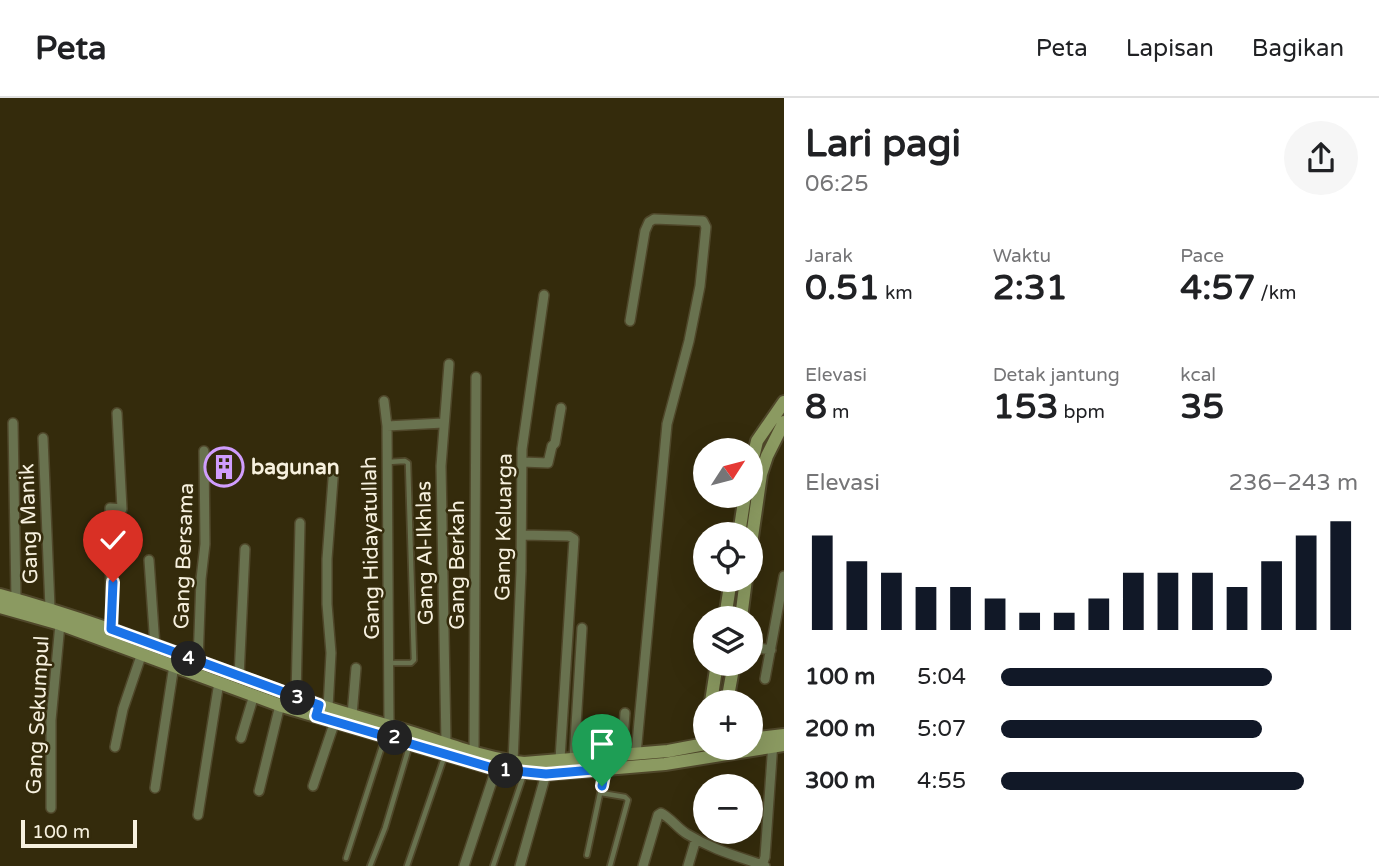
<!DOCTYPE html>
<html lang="id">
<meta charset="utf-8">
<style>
:root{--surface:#fff;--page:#f6f6f6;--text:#202124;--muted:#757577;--line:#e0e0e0;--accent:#111827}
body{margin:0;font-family:"Varela Round",sans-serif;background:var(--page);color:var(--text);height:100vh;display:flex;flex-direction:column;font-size:26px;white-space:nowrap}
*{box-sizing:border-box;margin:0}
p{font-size:23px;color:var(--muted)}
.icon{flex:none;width:38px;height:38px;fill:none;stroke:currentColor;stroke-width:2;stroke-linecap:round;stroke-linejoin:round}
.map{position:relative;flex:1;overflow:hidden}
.drawer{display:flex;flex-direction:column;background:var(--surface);width:595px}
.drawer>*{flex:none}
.needle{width:46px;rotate:54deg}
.fabs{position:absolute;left:693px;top:340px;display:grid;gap:14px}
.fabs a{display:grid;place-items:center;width:70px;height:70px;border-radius:50%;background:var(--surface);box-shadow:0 7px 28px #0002;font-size:35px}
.scale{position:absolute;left:21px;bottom:18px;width:116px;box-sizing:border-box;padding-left:7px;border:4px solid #f7f1df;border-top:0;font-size:19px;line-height:24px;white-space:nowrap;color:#f7f1df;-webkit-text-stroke:5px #342b0c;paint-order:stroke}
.pin{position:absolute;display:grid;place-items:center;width:60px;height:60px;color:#fff;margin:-72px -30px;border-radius:50% 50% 50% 0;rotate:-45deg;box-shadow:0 0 7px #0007}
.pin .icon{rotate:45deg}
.km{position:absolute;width:35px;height:35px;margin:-18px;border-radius:50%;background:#222;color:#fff;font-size:19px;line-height:35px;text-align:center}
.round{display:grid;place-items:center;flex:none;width:74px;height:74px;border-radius:37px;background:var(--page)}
.headline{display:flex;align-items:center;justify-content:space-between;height:119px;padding:0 21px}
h1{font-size:38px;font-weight:700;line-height:52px}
.stats{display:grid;grid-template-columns:repeat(3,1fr);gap:10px;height:119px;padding:7px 21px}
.stats div{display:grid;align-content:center}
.stats b{font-size:35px;font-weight:700}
.stats small{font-size:19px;font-weight:400}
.stats p{font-size:19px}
.chart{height:196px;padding:14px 21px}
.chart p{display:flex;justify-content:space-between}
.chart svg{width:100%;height:126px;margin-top:7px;stroke:var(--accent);stroke-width:6}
ul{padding:0 21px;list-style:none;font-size:23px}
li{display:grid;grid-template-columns:112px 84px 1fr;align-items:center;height:52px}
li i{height:18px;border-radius:9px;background:var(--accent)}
header{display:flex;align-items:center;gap:42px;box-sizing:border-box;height:98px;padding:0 35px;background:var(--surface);border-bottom:2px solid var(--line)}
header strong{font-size:33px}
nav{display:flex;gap:38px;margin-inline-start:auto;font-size:24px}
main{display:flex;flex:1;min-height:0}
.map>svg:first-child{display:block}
</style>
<header>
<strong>Peta</strong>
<nav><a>Peta</a><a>Lapisan</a><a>Bagikan</a></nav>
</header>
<main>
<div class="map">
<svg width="784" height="768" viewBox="0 0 784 768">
<rect width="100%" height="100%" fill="#342b0c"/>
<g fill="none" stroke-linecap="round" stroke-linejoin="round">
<g stroke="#4f472a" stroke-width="8">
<path id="service" d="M388,364L405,363L408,365L414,562L411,565H390
M601,695L625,699L628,702L610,768
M587,757L605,672
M346,760L384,642
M370,768L385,730L410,646
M407,768L445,657
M493,768L524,676"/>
</g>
<g stroke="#4f472a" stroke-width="12">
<path id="minor" d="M630,223L645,133L649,124L654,121L703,123L706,129L700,188L689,243L667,326L636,656
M384,303L387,328
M13,325L16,501
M43,340L50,510
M522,364L548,365L552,348L555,345L561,310
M522,437L569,438L574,441L560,661
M149,462L155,548
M111,531L110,410L122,411L117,315
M751,549L771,552
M198,564L201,481L205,446L204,353
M239,579L245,451
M765,581L784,478
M296,599L300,425
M328,610L331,555L327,506V461L334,368
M352,617L356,570
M389,628L387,328L443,325
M241,640L254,597
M446,645L441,368L449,266
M115,649L123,611L142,555
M474,654L476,279
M622,656L625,615
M574,660L582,530
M513,664L521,473L522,351L544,197
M313,688L335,623
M155,690L174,567
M259,693L280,607
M51,710V622L60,526
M198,717L219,584
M762,767L765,759L773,644
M464,768L496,671
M520,768L546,676
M643,768L658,717L661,715C671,720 677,730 687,736C713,752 737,758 765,768
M688,768L696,741"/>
</g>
<g stroke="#4f472a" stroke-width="16">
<path id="secondary" d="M751,368L757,343L784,304
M739,436L745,397
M751,446L761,376L767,358L784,324
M0,497C97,523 189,561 283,595C321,609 361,620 400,631C441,643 481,660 524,665L668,653L705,646
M0,509L60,526L282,608L496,671L546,676L665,666L784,647
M725,520L731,481
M741,520L746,481
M711,604L717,565
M727,604L734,565
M751,641L784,637"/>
</g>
<use href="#service" stroke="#69724f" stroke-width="4.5"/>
<use href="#minor" stroke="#69724f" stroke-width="9"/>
<use href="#secondary" stroke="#8b9a61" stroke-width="12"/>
</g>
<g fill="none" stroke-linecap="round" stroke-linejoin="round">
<g stroke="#fff" stroke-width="14">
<path id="route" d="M113,484L111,531L319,607L316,618L496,671L546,676L605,671L602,688"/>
</g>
<use href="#route" stroke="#1a73e8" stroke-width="9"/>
</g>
<defs>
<g id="building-ring" transform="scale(2.0125)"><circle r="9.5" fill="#342b0c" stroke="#d09dfe" stroke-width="1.5"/><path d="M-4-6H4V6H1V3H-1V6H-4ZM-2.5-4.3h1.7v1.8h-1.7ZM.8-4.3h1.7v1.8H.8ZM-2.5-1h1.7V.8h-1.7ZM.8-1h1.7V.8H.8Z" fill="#d09dfe"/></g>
</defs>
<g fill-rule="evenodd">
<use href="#building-ring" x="224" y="369"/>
</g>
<g text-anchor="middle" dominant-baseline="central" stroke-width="5" stroke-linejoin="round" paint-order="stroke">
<g font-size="21" font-weight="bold" fill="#f7f1df" stroke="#342b0c" text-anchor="start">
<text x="251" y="369">bagunan</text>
</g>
<g font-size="21" fill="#f7f1df" stroke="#342b0c">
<text transform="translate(29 426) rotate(-92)">Gang Manik</text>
<text transform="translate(504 429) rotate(-89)">Gang Keluarga</text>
<text transform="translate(371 450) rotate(-91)">Gang Hidayatullah</text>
<text transform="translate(425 455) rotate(-91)">Gang Al-Ikhlas</text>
<text transform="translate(184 458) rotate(-88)">Gang Bersama</text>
<text transform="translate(457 467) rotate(-90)">Gang Berkah</text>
<text transform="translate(38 617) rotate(-87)">Gang Sekumpul</text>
</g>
</g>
</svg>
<div class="fabs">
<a><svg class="needle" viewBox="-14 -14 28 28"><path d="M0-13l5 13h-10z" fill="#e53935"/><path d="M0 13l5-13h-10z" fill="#757577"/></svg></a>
<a><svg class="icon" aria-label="locate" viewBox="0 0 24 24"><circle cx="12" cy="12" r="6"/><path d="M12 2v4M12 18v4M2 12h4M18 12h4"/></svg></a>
<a><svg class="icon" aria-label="layers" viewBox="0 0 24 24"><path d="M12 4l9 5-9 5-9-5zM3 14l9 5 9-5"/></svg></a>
<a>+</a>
<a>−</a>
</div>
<div class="scale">100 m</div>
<div class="pin" style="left:602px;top:688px;background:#1e9e55"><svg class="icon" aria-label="arrive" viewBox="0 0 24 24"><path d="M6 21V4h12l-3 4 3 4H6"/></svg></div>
<div class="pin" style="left:113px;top:484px;background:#d93025"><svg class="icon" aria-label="check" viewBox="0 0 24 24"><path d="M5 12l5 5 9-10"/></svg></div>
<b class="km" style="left:506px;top:673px">1</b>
<b class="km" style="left:395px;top:640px">2</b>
<b class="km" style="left:298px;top:600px">3</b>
<b class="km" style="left:189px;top:561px">4</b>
</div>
<section class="drawer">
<div class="headline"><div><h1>Lari pagi</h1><p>06:25</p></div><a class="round"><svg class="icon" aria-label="share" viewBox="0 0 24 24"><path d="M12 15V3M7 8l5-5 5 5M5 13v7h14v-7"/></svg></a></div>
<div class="stats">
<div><p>Jarak</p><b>0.51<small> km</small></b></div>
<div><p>Waktu</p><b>2:31</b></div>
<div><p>Pace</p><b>4:57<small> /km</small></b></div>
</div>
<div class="stats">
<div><p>Elevasi</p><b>8<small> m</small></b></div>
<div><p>Detak jantung</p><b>153<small> bpm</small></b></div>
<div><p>kcal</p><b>35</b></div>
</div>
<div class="chart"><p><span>Elevasi</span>236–243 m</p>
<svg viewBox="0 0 160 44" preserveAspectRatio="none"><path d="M5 44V11M15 44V20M25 44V24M35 44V29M45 44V29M55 44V33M65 44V38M75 44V38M85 44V33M95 44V24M105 44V24M115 44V24M125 44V29M135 44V20M145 44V11M155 44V6"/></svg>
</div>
<ul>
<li><b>100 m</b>5:04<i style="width:76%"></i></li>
<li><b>200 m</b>5:07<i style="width:73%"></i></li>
<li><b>300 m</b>4:55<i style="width:85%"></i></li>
</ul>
</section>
</main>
